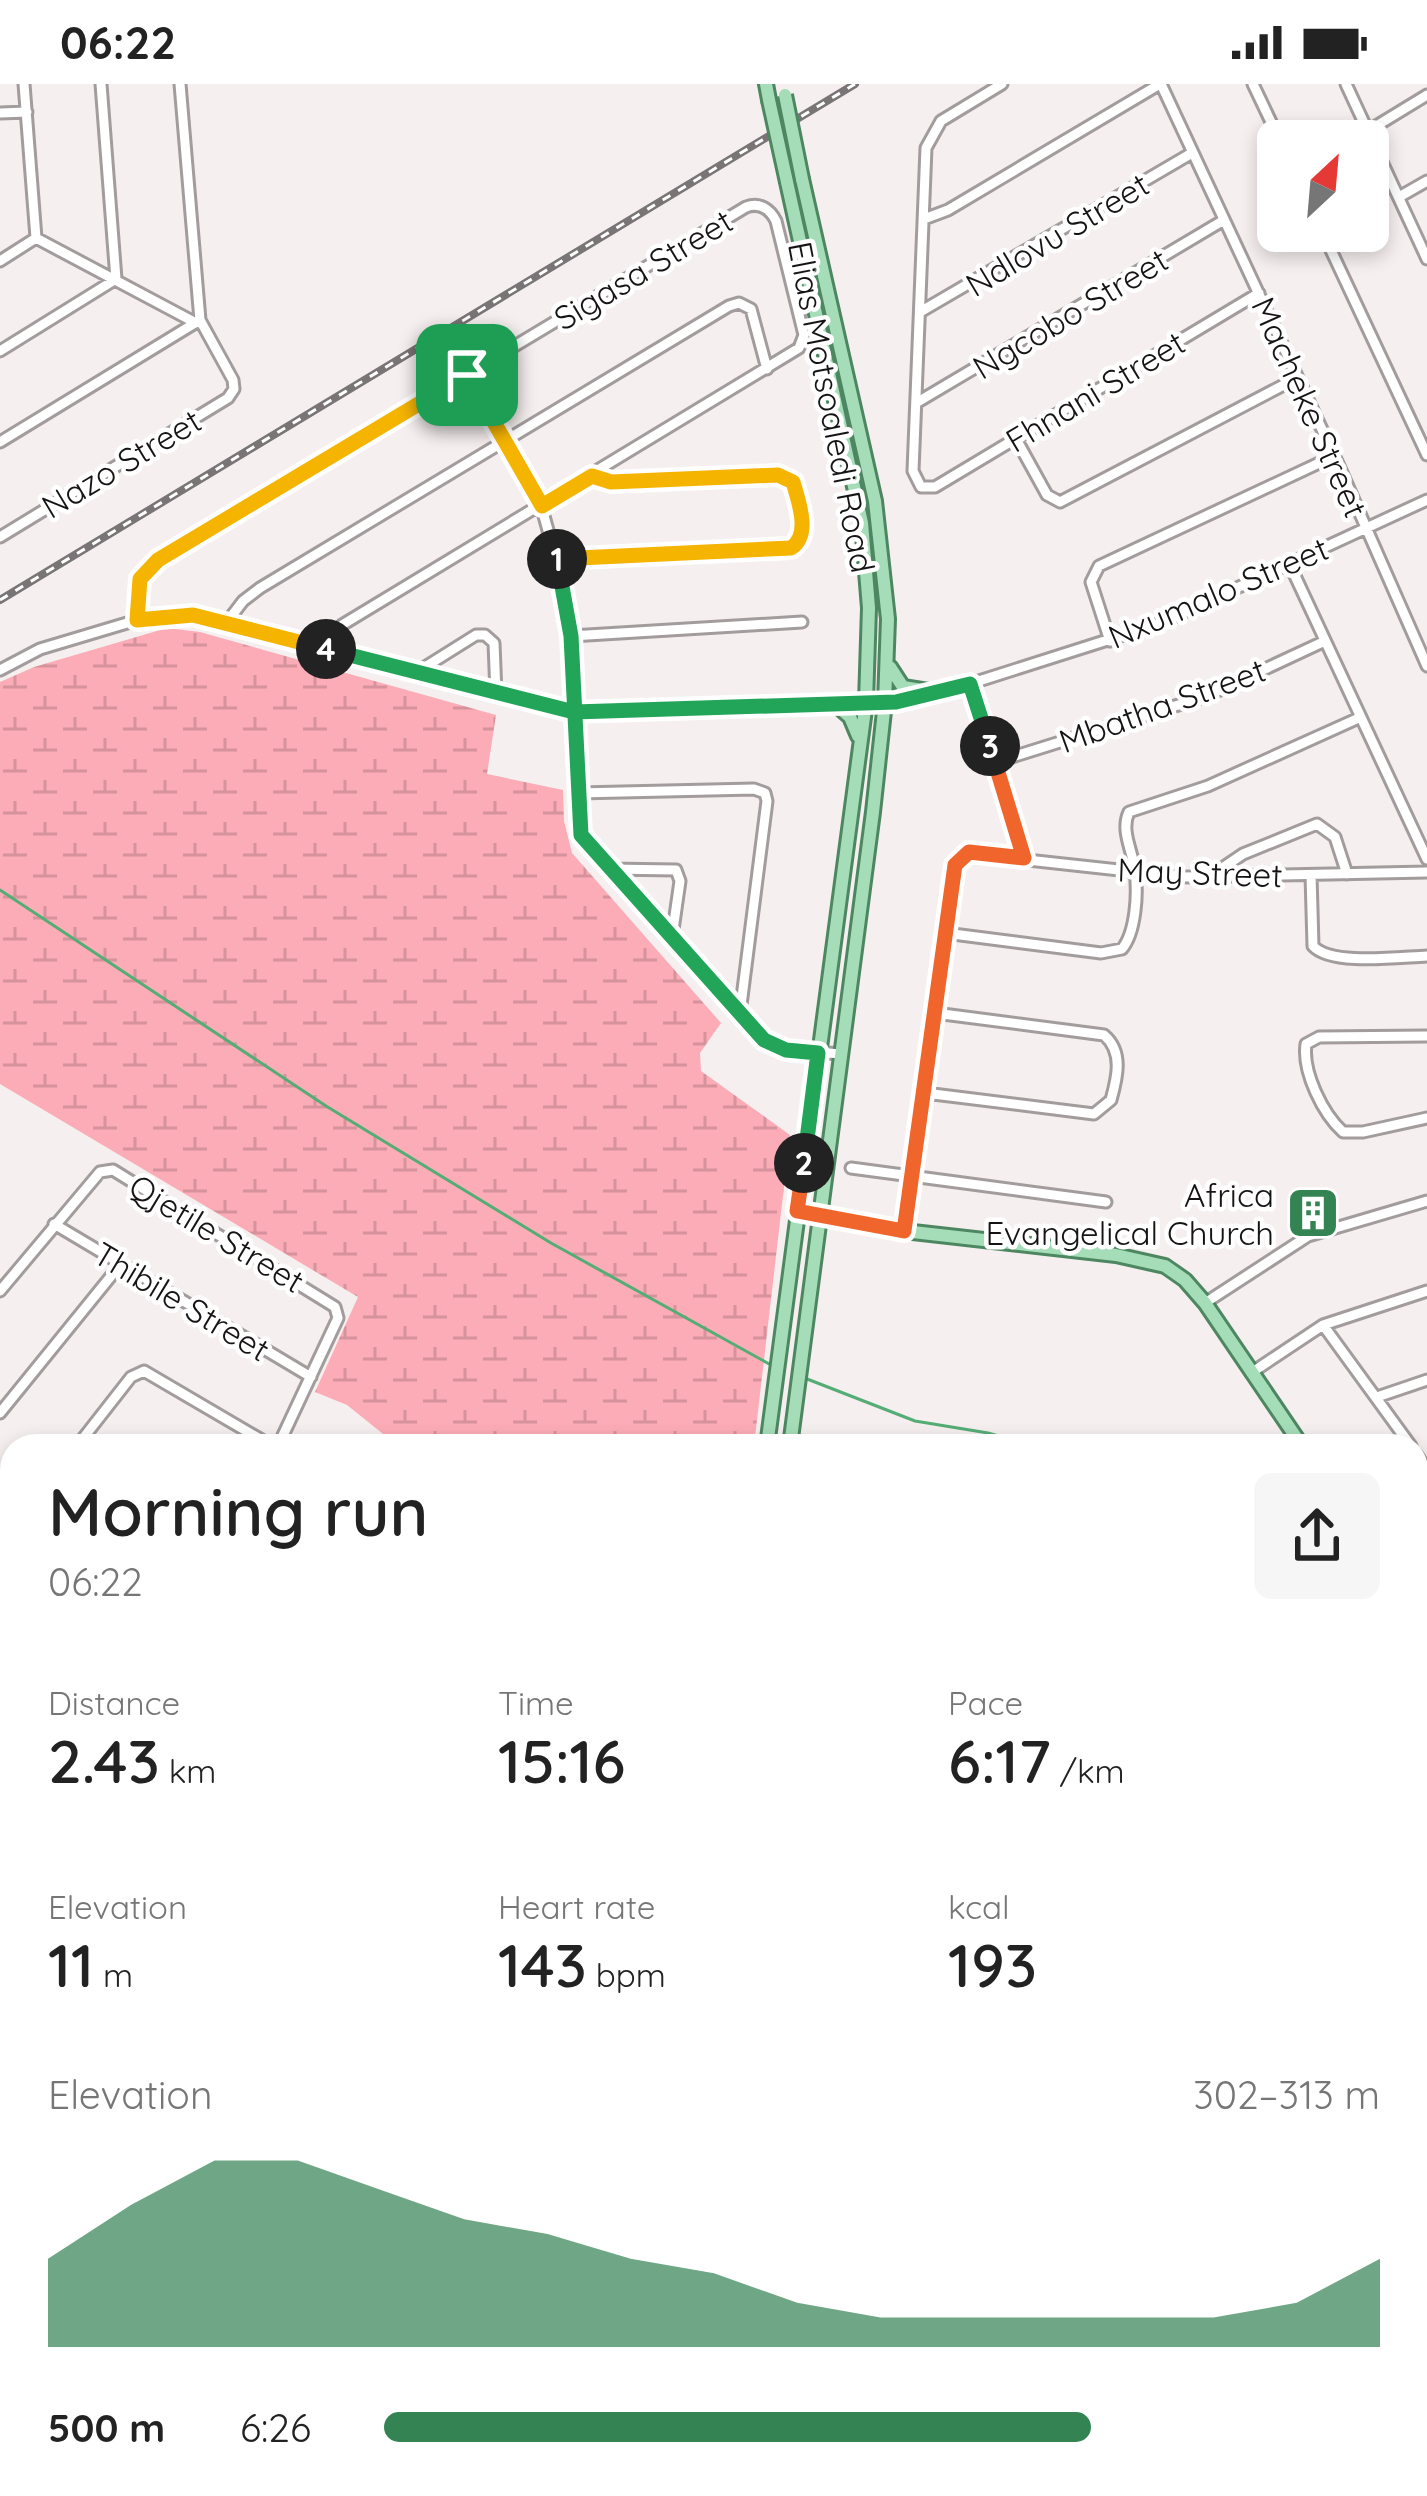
<!DOCTYPE html>
<meta charset="utf-8">
<style>
:root{--surface:#fff;--page:#f6f6f6;--text:#222;--muted:#767676;--accent:#338353}
body{margin:0;font-family:Quicksand,sans-serif;background:var(--page);color:var(--text);height:100vh;display:flex;flex-direction:column;font-size:45px;white-space:nowrap}
*{box-sizing:border-box;margin:0}
p{font-size:39px;color:var(--muted)}
.icon{flex:none;width:66px;height:66px;fill:none;stroke:currentColor;stroke-width:2;stroke-linecap:round;stroke-linejoin:round}
.map{position:relative;flex:1;overflow:hidden}
.panel{position:absolute;left:0px;top:1350px;width:1428px;height:1062px;display:flex;flex-direction:column;background:var(--surface);border-radius:36px 36px 0 0;box-shadow:0 6px 18px #0003}
.panel>*{flex:none}
.needle{width:78px;rotate:26deg}
.fabs{position:absolute;left:1257px;top:36px;display:grid;gap:24px}
.fabs a{display:grid;place-items:center;width:132px;height:132px;border-radius:18px;background:var(--surface);box-shadow:0 6px 18px #0003;font-size:60px}
.pin{position:absolute;display:grid;place-items:center;width:102px;height:102px;color:#fff;margin:-51px;border-radius:24px;box-shadow:0 6px 18px #0006}
.km{position:absolute;width:60px;height:60px;margin:-30px;border-radius:50%;background:#222;color:#fff;font-size:33px;line-height:60px;text-align:center}
.round{display:grid;place-items:center;flex:none;width:126px;height:126px;border-radius:18px;background:var(--page)}
.headline{display:flex;align-items:center;justify-content:space-between;height:204px;padding:0 48px}
h1{font-size:66px;font-weight:600;line-height:90px}
.metrics{display:grid;grid-template-columns:repeat(3,1fr);gap:18px;height:204px;padding:12px 48px}
.metrics div{display:grid;align-content:center}
.metrics b{font-size:60px;font-weight:600}
.metrics small{font-size:33px;font-weight:400}
.metrics p{font-size:33px}
.chart{height:336px;padding:24px 48px}
.chart p{display:flex;justify-content:space-between}
.chart svg{width:100%;height:216px;margin-top:12px;fill:var(--accent);opacity:.7}
ul{padding:0 48px;list-style:none;font-size:39px}
li{display:grid;grid-template-columns:192px 144px 1fr;align-items:center;height:90px}
li i{height:30px;border-radius:15px;background:var(--accent)}
.status{display:flex;justify-content:space-between;align-items:center;height:84px;padding:0 60px;background:var(--surface);direction:ltr}
.status svg{height:33px;fill:currentColor}
.map>svg:first-child{display:block}
</style>
<div class="status"><b>06:22</b><svg viewBox="0 0 49 12"><path d="M0 12V9h3v3zM5 12V6h3v6zM10 12V3h3v9zM15 12V0h3v12zM26 1h20v11H26zM47 4h2v5h-2z"/></svg></div>
<div class="map">
<svg width="1427" height="2412" viewBox="0 0 1427 2412">
<defs>
<pattern id="wetland-marsh" width="20" height="14" patternUnits="userSpaceOnUse" patternTransform="scale(3)"><rect width="20" height="14" fill="#fcacb6"/><path d="M1 5h8M5 5V1M11 12h8M15 12V8" fill="none" stroke="#d7939c"/></pattern>
</defs>
<rect width="100%" height="100%" fill="#f6efef"/>
<path fill="url(#wetland-marsh)" d="M167,544L200,548L496,631L487,690L563,706L564,737L572,769L721,939L700,969L701,987L790,1051L754,1362H398L347,1321L315,1308L358,1213L0,1000V598L34,583Z"/>
<path fill="#fcacb6" d="M12,2025V2129L0,2124V2052Z
M0,2141L12,2147V2229L0,2253Z"/>
<g fill="none" stroke-linecap="round" stroke-linejoin="round">
<path stroke="#54ad75" stroke-width="3" d="M0,806L326,1022L551,1159L771,1281
M802,1293L915,1337L988,1349L1035,1362
M1259,2400L1262,2412"/>
<g stroke="#a39c9d" stroke-width="15">
<path id="minor" d="M24,0L36,154
M1002,0L941,37L926,64L913,387L921,403H935L1259,209
M1161,0L1339,382L1427,582
M1253,0L1280,57
M1346,0L1427,175
M0,29L27,28
M1368,47L1427,11
M1399,113L1427,97
M924,135L948,126L1160,0
M1322,147L1427,371
M36,154L196,239
M0,177L36,154
M920,228L1192,69
M0,267L116,195L101,0
M467,291L539,414L556,475L571,552L581,751L763,956L786,966L842,970
M916,319L1224,136
M1016,355L1047,411L1060,418L1297,294
M0,358L200,236
M0,453L228,314L234,305L233,296L200,236L180,0
M556,475L791,465L802,453L794,402L782,391L611,397L592,392
M1289,479L1427,775
M137,536L140,495L158,476L746,123C760,118 770,125 776,137L804,251L799,264L342,541L322,563
M227,538L243,517L260,504L729,222L739,219L751,225L767,285
M571,552L802,538
M1110,557L1091,498L1099,482L1334,372
M0,586L40,565L137,536L174,530L227,538L574,627L896,618L941,609L1161,539L1427,416
M417,588L476,551H485L494,559L496,610
M971,600L1024,774
M996,678L1207,612L1325,557
M578,709L754,705L765,709L767,717L740,929
M608,785L676,786L680,797L672,853
M1212,791L1243,770L1317,740L1335,753L1347,790
M1311,791L1313,862C1331,882 1399,873 1427,872
M945,849L1101,869L1122,865C1136,848 1138,809 1135,787C1133,767 1120,747 1129,728L1208,702L1361,633
M1427,952L1319,953L1306,960C1302,988 1323,1030 1343,1048H1363L1427,1034
M925,1009L1094,1030L1111,1016C1117,994 1124,968 1104,951L935,929
M851,1084L1106,1118
M54,1140L311,1293
M904,1147L955,781L964,769L1183,793L1427,788
M0,1207L100,1088L113,1086L335,1223L338,1234L278,1362
M1205,1219L1308,1152L1427,1117
M1323,1241L1411,1362
M1251,1289L1323,1241L1427,1207
M1377,1313L1427,1296
M0,1329L120,1181
M77,1362L131,1293L144,1287L272,1362
M1416,1370L1427,1386
M0,1441L12,1436
M0,1531L12,1526
M0,1618L12,1613
M1416,1677L1427,1661
M1416,1682L1427,1697
M0,1857L12,1863
M1416,1921L1427,1906
M0,1922L12,1898
M1416,2051L1427,2041
M1416,2162L1427,2155
M0,2339L12,2314
M0,2387L12,2361
M153,2400L178,2412
M69,2412L96,2400
M330,2412L335,2400
M451,2412L457,2400
M505,2412L506,2400
M614,2412V2400
M848,2412L849,2400
M1111,2412V2400"/>
</g>
<g stroke="#4d8761" stroke-width="18">
<path id="major" d="M766,0L769,16
M890,583L903,603L941,609
M835,620L850,633L858,652
M798,1127L904,1147L1116,1171L1165,1182L1185,1196L1205,1219L1302,1362
M767,1362L866,618L869,524L862,439L787,98
M790,1362L873,728L885,618L888,535L875,417L802,95
M1416,1528L1427,1544
M730,2412L731,2400
M760,2412V2400"/>
</g>
<use href="#minor" stroke="#fff" stroke-width="9"/>
<use href="#major" stroke="#a6ddb9" stroke-width="12"/>
<g stroke="#797475" stroke-width="8">
<path id="rail" d="M0,516L855,0"/>
</g>
<use href="#rail" stroke="#fff" stroke-width="3" stroke-dasharray="9" stroke-linecap="butt"/>
<g stroke="#4d8761" stroke-width="18" stroke-linecap="butt">
<path id="major-bridge" d="M785,11L802,95
M769,16L787,98"/>
</g>
<use href="#major-bridge" stroke="#a6ddb9" stroke-width="12"/>
</g>
<g fill="none" stroke-linecap="round" stroke-linejoin="round">
<g stroke="#fff" stroke-width="24">
<path id="split-1" d="M467,291L542,422L592,392L611,398L778,391L793,398C799,419 811,451 791,464L557,475"/>
</g>
<g stroke="#fff" stroke-width="24">
<path id="split-2" d="M557,475L571,552L581,751L764,956L786,966L818,969L804,1079"/>
</g>
<g stroke="#fff" stroke-width="24">
<path id="split-3" d="M804,1079L797,1127L904,1147L955,781L969,768L1024,774L990,662"/>
</g>
<g stroke="#fff" stroke-width="24">
<path id="split-4" d="M326,565L574,628L896,618L970,600L990,662"/>
</g>
<g stroke="#fff" stroke-width="24">
<path id="split-5" d="M326,565L193,531L137,536L140,495L158,476L467,291"/>
</g>
<use href="#split-1" stroke="#f5b400" stroke-width="15"/>
<use href="#split-2" stroke="#22a559" stroke-width="15"/>
<use href="#split-3" stroke="#f0652b" stroke-width="15"/>
<use href="#split-4" stroke="#22a559" stroke-width="15"/>
<use href="#split-5" stroke="#f5b400" stroke-width="15"/>
</g>
<defs>
<g id="building-square" transform="scale(2.7)"><rect x="-9" y="-9" width="18" height="18" rx="4" fill="#338353" stroke="#fff"/><path d="M-4-6H4V6H1V3H-1V6H-4ZM-2.5-4.3h1.7v1.8h-1.7ZM.8-4.3h1.7v1.8H.8ZM-2.5-1h1.7V.8h-1.7ZM.8-1h1.7V.8H.8Z" fill="#fff"/></g>
</defs>
<g fill-rule="evenodd">
<use href="#building-square" x="1313" y="1129"/>
</g>
<g text-anchor="middle" dominant-baseline="central" stroke-width="9" stroke-linejoin="round" paint-order="stroke">
<g font-size="33" fill="#161314" stroke="#fff">
<text transform="translate(1057 150) rotate(-31)">Ndlovu Street</text>
<text transform="translate(643 185) rotate(-31)">Sigasa Street</text>
<text transform="translate(1070 229) rotate(-31)">Ngcobo Street</text>
<text transform="translate(1095 307) rotate(-31)">Fhnani Street</text>
<text transform="translate(832 323) rotate(79)">Elias Motsoaledi Road</text>
<text transform="translate(1310 323) rotate(66)">Macheke Street</text>
<text transform="translate(121 379) rotate(-31)">Nazo Street</text>
<text transform="translate(1218 508) rotate(-23)">Nxumalo Street</text>
<text transform="translate(1162 621) rotate(-20)">Mbatha Street</text>
<text transform="translate(1200 788) rotate(2)">May Street</text>
<text transform="translate(217 1149) rotate(31)">Qjetile Street</text>
<text transform="translate(182 1217) rotate(31)">Thibile Street</text>
</g>
<g font-size="33" fill="#161314" stroke="#fff" text-anchor="end">
<text x="1274" y="1110">Africa<tspan x="1274" dy="38">Evangelical Church</tspan></text>
</g>
</g>
</svg>
<div class="fabs">
<a><svg class="needle" viewBox="-14 -14 28 28"><path d="M0-13l5 13h-10z" fill="#e53935"/><path d="M0 13l5-13h-10z" fill="#767676"/></svg></a>
</div>
<div class="pin" style="left:467px;top:291px;background:#1e9e55"><svg class="icon" aria-label="arrive" viewBox="0 0 24 24"><path d="M6 21V4h12l-3 4 3 4H6"/></svg></div>
<b class="km" style="left:557px;top:475px">1</b>
<b class="km" style="left:804px;top:1079px">2</b>
<b class="km" style="left:990px;top:662px">3</b>
<b class="km" style="left:326px;top:565px">4</b>
<section class="panel">
<div class="headline"><div><h1>Morning run</h1><p>06:22</p></div><a class="round"><svg class="icon" aria-label="share" viewBox="0 0 24 24"><path d="M12 15V3M7 8l5-5 5 5M5 13v7h14v-7"/></svg></a></div>
<div class="metrics">
<div><p>Distance</p><b>2.43<small> km</small></b></div>
<div><p>Time</p><b>15:16</b></div>
<div><p>Pace</p><b>6:17<small> /km</small></b></div>
</div>
<div class="metrics">
<div><p>Elevation</p><b>11<small> m</small></b></div>
<div><p>Heart rate</p><b>143<small> bpm</small></b></div>
<div><p>kcal</p><b>193</b></div>
</div>
<div class="chart"><p><span>Elevation</span>302–313 m</p>
<svg viewBox="0 0 160 44" preserveAspectRatio="none"><path d="M0 44V26L10 15L20 6L30 6L40 12L50 18L60 21L70 26L80 29L90 35L100 38L110 38L120 38L130 38L140 38L150 35L160 26V44z"/></svg>
</div>
<ul>
<li><b>500 m</b>6:26<i style="width:71%"></i></li>
</ul>
</section>
</div>
